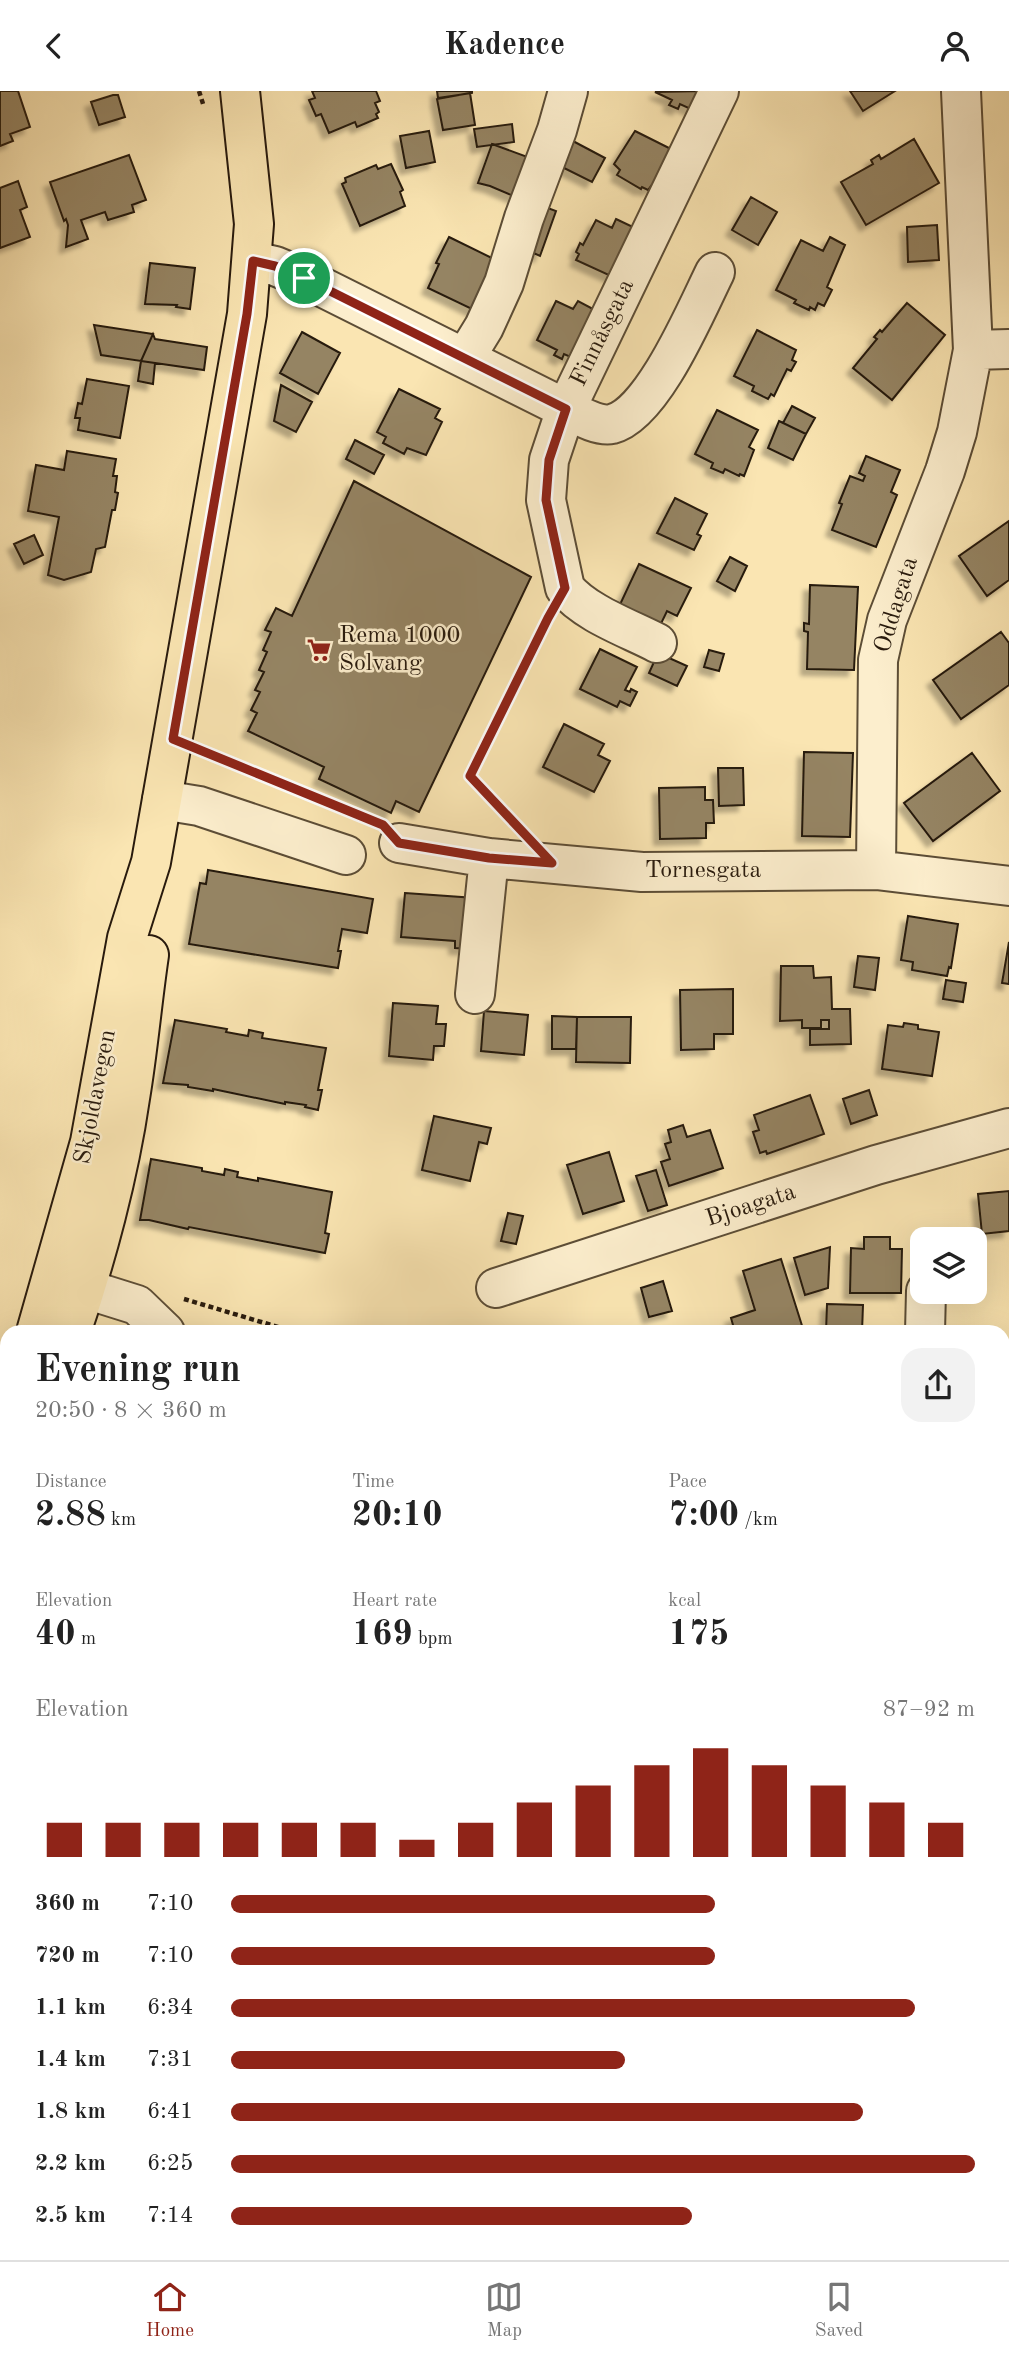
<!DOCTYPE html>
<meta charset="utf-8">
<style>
:root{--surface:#fff;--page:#f2f2f2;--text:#222;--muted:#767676;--line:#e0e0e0;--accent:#8f2418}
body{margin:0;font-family:"Old Standard TT",serif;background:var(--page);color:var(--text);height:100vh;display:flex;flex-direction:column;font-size:26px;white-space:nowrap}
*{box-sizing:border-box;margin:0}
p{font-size:23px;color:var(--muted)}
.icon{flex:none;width:38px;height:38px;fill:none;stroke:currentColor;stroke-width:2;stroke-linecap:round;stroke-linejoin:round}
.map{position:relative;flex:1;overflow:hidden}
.drawer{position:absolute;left:0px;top:1234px;width:1010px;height:936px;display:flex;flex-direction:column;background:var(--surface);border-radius:21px 21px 0 0;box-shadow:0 7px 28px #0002}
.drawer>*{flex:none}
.fabs{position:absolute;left:910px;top:1136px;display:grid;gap:14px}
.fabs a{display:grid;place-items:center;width:77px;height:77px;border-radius:14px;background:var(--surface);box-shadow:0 7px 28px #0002;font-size:35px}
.pin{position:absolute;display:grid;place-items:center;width:60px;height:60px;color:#fff;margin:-30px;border:4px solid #fff;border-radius:50%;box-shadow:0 2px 7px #0007}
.round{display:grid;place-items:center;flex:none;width:74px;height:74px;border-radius:21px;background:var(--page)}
.overview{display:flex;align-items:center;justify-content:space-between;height:119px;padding:0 35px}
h1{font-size:38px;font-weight:700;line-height:52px}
.metrics{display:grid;grid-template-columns:repeat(3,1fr);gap:10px;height:119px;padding:7px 35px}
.metrics div{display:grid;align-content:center}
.metrics b{font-size:35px;font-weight:700}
.metrics small{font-size:19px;font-weight:400}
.metrics p{font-size:19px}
.chart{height:196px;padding:14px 35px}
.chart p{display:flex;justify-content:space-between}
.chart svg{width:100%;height:126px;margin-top:7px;stroke:var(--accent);stroke-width:6}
ul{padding:0 35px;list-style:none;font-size:23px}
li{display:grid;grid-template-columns:112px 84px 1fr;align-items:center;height:52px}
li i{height:18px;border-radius:9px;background:var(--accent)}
header{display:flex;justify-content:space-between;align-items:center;height:91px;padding:0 35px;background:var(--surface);font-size:32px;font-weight:700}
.tabs{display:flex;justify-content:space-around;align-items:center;height:98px;border-top:2px solid var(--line);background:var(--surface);font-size:19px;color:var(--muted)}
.tabs a{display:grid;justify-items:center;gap:4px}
.tabs .selected{color:var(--accent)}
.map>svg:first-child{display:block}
</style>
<header><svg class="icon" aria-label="back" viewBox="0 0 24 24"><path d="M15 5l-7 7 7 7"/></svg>Kadence<svg class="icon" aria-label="person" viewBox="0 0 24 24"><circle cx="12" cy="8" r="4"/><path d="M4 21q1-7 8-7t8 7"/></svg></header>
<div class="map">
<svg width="1009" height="2169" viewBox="0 0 1009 2169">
<defs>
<filter id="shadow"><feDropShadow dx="-6" dy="6" stdDeviation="2" flood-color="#0004"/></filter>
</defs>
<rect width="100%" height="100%" fill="#fae5b2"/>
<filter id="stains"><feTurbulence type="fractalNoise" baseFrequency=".00286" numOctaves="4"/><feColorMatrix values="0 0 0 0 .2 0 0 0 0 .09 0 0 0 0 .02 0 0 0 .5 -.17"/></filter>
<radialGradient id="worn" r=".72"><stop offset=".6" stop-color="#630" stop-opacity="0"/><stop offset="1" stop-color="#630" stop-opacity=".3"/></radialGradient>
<path fill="#958463" stroke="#281a0d" stroke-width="2" filter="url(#shadow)" d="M0,0H18L30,36L10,43L13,50L0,55Z
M312,0H376L380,10L375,12L379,21L376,23L378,27L357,36L355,31L329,42L321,23L316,25L309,9L315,7Z
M437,0H472V2L438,7Z
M705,0L695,20L680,13L678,18L669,14L672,9L655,1Z
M850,0H895L863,20Z
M470,2L475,34L443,39L437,8Z
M113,4H118L125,26L99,34L91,11Z
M512,33L514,51L477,56L474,38Z
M429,40L435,71L406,77L400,45Z
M635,40L675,60L657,98L651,95L648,99L642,96L641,98L617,84L620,79L614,73Z
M914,48L939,92L866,134L841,91L873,73L871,69L879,64L881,68Z
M571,49L605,67L592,91L558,74Z
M492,53L533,68L518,107L490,95L478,92Z
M129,64L146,109L132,114L134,121L108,129L105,121L81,129L88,148L66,156L68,134L66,128L64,130L50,91Z
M391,73L403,99L400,101L405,115L360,135L342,93L346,91L345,87L376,74L378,78Z
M18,90L27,116L20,119L30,146L0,157V97Z
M751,106L777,121L758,154L732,139Z
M545,116L556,120L540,165L529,160Z
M616,128L635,137L613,186L576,169L579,163L576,161L580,152L583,154L596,129L612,137Z
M937,134L939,169L908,171L907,136Z
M449,146L500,171L476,220L428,197L439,173L436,172Z
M830,146L845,154L827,196L832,199L824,215L818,212L815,219L810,216L809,219L794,212L796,209L776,199L801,149L823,160Z
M150,172L195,177L190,218L176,216L177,214L145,213Z
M556,210L573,218L578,210L593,218L573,267L564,263L562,268L554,264L557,259L537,249Z
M907,212L945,244L892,309L853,277L877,248L874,246L880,239L882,241Z
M94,234L153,243L141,270L101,264Z
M757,239L796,259L792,269L796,271L791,280L787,278L774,305L771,303L768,308L752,300L754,295L734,285Z
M302,241L340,262L318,303L280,282Z
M153,243L155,248L207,256L204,279L141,270Z
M141,270L155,272L153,293L138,290Z
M87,288L129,295L120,347L78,339L80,327H75L78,312L82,313Z
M281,294L312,311L296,341L274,330Z
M399,298L440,318L435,327L442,331L426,364L407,357L404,363L383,352L386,346L377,341Z
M792,315L815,327L806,343L783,332Z
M717,319L758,339L749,356L754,359L744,385L740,383L739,385L725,378L723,382L711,377L713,372L695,363Z
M779,330L806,343L793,369L768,357Z
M355,349L384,364L374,383L346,368Z
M67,360L116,368L113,385H117L115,401L118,402L115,419H112L105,456L96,458L91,481L64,489L48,484L59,426L28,420L36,374L64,379Z
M866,365L900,379L891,401L897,404L876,456L832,439L842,413L839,412L850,385L863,390L865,385L859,382Z
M354,390L531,486L419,721L396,710L391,722L319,688L324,676L248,640L257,622L251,619L260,601L255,599L264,581L259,579L267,561L263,559L271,541L265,539L276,517L292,525Z
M675,407L707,423L697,443L701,445L694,459L657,442Z
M1009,430V489L987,505L959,465Z
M34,444L43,464L24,473L14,453Z
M730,466L747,475L735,500L717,490Z
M639,473L691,497L677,525L667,520L657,541L616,522Z
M810,494L858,496L854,579L807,578L808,541L804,540V532L809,533Z
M1001,541L1009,552V594L961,628L933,589Z
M600,558L637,576L625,599L630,601L631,598L637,601L630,615L620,610L617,616L580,598Z
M709,559L724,563L719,580L704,576Z
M658,562L687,575L677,595L649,582Z
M564,633L604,653L598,664L610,670L594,701L543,676Z
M804,661L853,662L850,746L802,745Z
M972,662L1000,700L933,750L904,712Z
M718,677H743L744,714L719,715Z
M705,696V709H713L714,732H706V747L660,748L659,697Z
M208,779L373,808L367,842L342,838L338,860H341L338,877L189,853L200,792L206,793Z
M405,802L475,807L472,858L455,857V850L401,846Z
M908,825L958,833L951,877L949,876L947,885L912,879L913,871L901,869Z
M1009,851V893L1002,892Z
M858,865L879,867L875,899L854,896Z
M781,875H813L814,887L831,886L832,918H850L851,953L810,954V938H829V929H821V937H802V929L780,930Z
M946,889L966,892L963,911L943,908Z
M733,898V943H714V958L681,959L680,899Z
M393,912L438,915L436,933H446L444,955H434L433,969L389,965Z
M484,920L528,924L524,964L481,960Z
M552,925L577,926L576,958H552Z
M577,926H631L630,972L576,971Z
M175,929L227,938L226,941L248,945L249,939L263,942L262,947L326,957L318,999H322L318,1019L305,1016L306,1014L285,1011V1013L213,998V1000L188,996V994L163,992Z
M904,932L918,934V938L939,941L932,985L882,978L888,934L903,936Z
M869,999L877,1024L851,1033L843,1008Z
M810,1004L824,1043L767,1063L766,1060L760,1062L753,1041L759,1039L754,1024Z
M434,1025L491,1037L487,1053L479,1051L470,1090L422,1079Z
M683,1034L687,1046L710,1039L723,1077L669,1095L661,1071L670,1068L665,1053L671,1051L668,1039Z
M609,1061L624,1110L583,1123L567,1074Z
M151,1068L202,1077V1080L224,1084L225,1078L238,1081L237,1086L258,1090V1087L332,1101L325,1142L329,1143L325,1162L189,1136L188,1138L149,1129H140Z
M656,1079L667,1114L648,1120L636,1085Z
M1009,1100V1140L982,1143L978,1103Z
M508,1122L523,1125L516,1153L501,1150Z
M864,1146H890V1158H902L901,1202H850L851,1157L864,1158Z
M830,1156L828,1197L805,1204L794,1167Z
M781,1168L804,1241H735L731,1227L755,1219L743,1180Z
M663,1190L672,1220L649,1226L641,1197Z
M827,1213L863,1214L862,1241H826Z
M1009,1303V1321L1004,1324L1009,1336L1003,1338V1306Z
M7,1856V1926L0,1923V1874Z
M1003,2139H1009V2169H996V2163H1003Z
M198,2163H251L249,2169H197Z
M331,2163H394L393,2169H330Z
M633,2163H691L690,2169H632Z"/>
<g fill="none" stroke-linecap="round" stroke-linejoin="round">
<g stroke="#5c4d36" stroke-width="42">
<path id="minor" d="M253,170L275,175L304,187L566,318C578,324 598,336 612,333C653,323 697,217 715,181
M973,259L1009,258
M465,267L484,236L504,192L524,127L557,39L568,0
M657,552C628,537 585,522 565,497L546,409L549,369L566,318L719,0
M162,709L199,715L346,764
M399,752L489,767L642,781L876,779L1009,795
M876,779L878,569L887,529L945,380L957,341L973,259L961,0
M475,903L489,767
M496,1197L876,1074L1009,1037
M53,1208L86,1198L137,1214L165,1241
M925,1241L926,1200
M1003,1408L1009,1405
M1003,1574L1009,1577
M139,2169L140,2163
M439,2169L440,2163
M721,2169L722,2163"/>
</g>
<g stroke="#281a0d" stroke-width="42">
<path id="major" d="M36,1241L90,1051L127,847L151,771L247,223L254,133L240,0
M71,1241C96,1169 119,1083 130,1007C138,960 142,911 149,864
M0,1357L7,1336
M0,1434L7,1415"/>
</g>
<path stroke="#281a0d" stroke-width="4.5" stroke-dasharray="5 3.5" stroke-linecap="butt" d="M199,0L204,16
M205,661L372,729
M514,732L470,685L547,528
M184,1208L295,1241
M0,1293L7,1272
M0,1531L7,1511
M0,1664L7,1667"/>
<use href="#minor" stroke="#fceecd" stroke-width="38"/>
<use href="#major" stroke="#fae5b2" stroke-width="38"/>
</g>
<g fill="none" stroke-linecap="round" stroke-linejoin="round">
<g stroke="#fff" stroke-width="14">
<path id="route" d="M253,170L275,175L304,187L566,318L549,369L546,409L565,497L548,527L470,685L552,772L489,767L399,752L383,734L173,648L247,223Z"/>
</g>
<use href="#route" stroke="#8f2418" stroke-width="9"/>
</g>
<defs>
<g id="supermarket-bare" transform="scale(1.89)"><path d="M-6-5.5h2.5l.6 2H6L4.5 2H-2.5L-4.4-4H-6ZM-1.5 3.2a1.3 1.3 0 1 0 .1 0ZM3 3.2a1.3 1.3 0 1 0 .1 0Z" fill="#8f2418" stroke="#fceecd" stroke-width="2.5" paint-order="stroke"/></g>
</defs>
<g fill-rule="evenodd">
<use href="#supermarket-bare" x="319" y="559"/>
</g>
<g text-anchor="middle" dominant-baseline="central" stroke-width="5" stroke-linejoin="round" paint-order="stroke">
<g font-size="24" fill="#281a0d" stroke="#fceecd">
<text transform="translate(603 242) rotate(-64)">Finnåsgata</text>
<text transform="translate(897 514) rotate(-73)">Oddagata</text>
<text x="703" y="780">Tornesgata</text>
<text transform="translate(96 1006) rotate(-79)">Skjoldavegen</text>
<text transform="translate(751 1115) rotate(-18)">Bjoagata</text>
</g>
<g font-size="24" fill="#281a0d" stroke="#fceecd" text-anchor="start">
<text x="339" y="545">Rema 1000<tspan x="339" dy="28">Solvang</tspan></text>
</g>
</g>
<rect width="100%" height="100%" filter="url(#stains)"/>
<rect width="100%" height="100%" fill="url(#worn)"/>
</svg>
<div class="fabs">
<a><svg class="icon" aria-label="layers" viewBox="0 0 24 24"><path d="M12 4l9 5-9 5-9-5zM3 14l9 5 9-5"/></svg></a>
</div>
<div class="pin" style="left:304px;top:187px;background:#1e9e55"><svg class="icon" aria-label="arrive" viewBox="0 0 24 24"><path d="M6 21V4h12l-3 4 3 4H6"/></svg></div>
<section class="drawer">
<div class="overview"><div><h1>Evening run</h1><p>20:50 · 8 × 360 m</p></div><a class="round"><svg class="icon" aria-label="share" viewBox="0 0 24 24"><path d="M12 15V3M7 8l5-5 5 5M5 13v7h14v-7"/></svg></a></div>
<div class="metrics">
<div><p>Distance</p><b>2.88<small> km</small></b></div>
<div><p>Time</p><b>20:10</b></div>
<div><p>Pace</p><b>7:00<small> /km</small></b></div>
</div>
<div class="metrics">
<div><p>Elevation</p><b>40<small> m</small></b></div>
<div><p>Heart rate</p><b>169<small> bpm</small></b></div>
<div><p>kcal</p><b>175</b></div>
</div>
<div class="chart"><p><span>Elevation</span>87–92 m</p>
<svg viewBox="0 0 160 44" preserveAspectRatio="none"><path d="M5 44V32M15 44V32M25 44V32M35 44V32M45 44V32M55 44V32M65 44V38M75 44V32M85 44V25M95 44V19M105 44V12M115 44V6M125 44V12M135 44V19M145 44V25M155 44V32"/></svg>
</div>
<ul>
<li><b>360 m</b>7:10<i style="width:65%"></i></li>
<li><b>720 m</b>7:10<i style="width:65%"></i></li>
<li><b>1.1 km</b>6:34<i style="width:92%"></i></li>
<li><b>1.4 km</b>7:31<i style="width:53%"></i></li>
<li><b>1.8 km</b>6:41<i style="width:85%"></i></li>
<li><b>2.2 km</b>6:25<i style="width:100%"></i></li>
<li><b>2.5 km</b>7:14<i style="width:62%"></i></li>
</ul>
</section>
</div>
<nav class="tabs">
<a class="selected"><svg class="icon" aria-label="home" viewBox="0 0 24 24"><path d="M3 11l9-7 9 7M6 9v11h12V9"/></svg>Home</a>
<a><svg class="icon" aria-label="map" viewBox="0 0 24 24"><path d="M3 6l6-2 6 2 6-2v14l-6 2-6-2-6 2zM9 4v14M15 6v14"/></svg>Map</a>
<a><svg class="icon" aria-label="saved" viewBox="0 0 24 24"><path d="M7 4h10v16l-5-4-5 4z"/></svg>Saved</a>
</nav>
